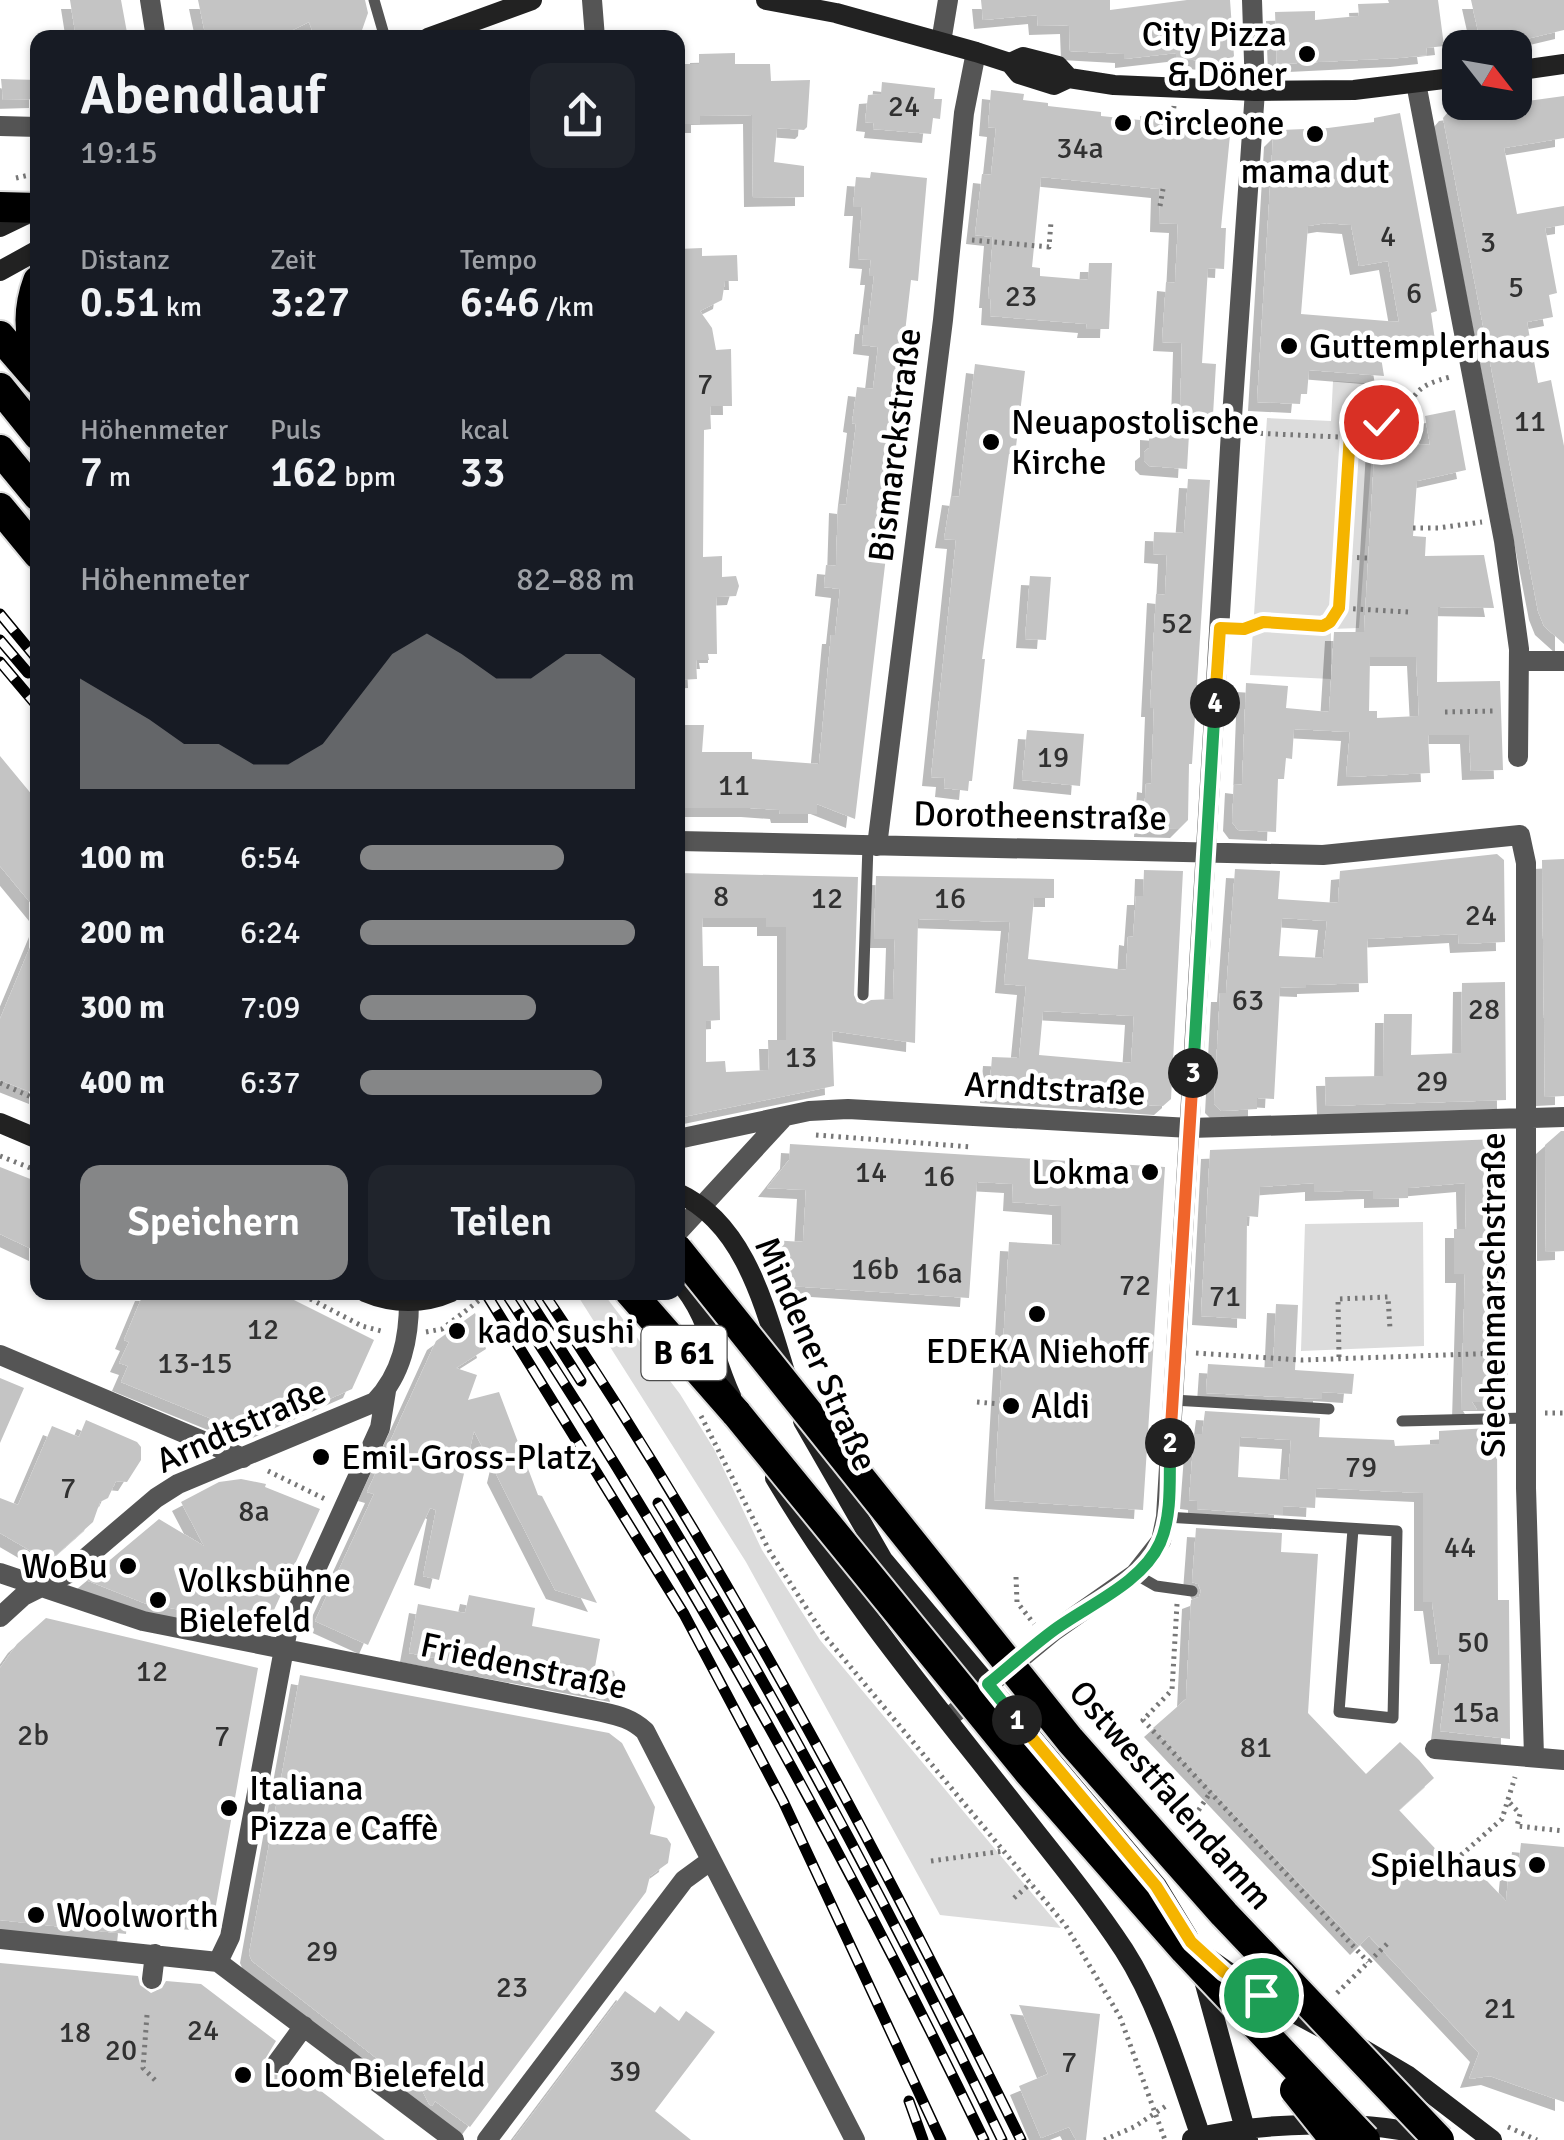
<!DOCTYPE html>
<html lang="de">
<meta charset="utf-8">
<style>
:root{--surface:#171b24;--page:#20242c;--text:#f1f3f6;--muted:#9ea1a6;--accent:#858687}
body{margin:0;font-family:Signika,sans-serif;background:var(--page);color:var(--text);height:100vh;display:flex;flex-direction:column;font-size:38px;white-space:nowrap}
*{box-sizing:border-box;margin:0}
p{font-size:32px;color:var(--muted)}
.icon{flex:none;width:55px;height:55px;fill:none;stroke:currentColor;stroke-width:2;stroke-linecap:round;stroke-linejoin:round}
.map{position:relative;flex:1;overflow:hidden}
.side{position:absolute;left:30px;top:30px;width:655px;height:1270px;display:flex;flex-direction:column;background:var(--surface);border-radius:20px;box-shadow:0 2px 8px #0004}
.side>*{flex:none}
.needle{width:65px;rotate:121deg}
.fabs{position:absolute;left:1442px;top:30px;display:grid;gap:20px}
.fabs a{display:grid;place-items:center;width:90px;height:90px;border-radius:20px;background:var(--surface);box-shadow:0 2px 8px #0004;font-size:50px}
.pin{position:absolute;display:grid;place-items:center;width:85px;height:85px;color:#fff;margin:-42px;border:5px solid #fff;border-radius:50%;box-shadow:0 2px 10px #0007}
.km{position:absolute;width:50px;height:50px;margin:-25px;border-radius:50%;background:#222;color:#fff;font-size:28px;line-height:50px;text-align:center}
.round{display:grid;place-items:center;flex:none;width:105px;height:105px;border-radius:20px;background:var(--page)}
.headline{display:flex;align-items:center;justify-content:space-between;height:170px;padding:0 50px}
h1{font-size:55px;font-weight:600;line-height:75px}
.figures{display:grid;grid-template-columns:repeat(3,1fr);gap:15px;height:170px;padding:10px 50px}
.figures div{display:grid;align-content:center}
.figures b{font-size:42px;font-weight:600}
.figures small{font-size:28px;font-weight:400}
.figures p{font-size:28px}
.chart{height:280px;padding:20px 50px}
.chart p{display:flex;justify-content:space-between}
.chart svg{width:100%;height:180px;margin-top:10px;fill:var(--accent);opacity:.7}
.cta{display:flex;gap:20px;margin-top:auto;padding:20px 50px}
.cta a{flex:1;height:115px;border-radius:20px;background:var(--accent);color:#fff;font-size:40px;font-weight:600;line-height:115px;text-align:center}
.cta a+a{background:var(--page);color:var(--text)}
ul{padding:0 50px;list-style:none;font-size:32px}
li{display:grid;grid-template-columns:160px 120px 1fr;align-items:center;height:75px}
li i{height:25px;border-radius:12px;background:var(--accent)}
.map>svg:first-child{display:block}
</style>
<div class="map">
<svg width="1564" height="2140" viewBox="0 0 1564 2140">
<defs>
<filter id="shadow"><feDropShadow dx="-9" dy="9" stdDeviation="0" flood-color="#0004"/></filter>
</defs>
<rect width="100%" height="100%" fill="#fff"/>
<path fill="#dcdcdc" d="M1333,381L1377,384L1359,628L1331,629V679L1250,675L1267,418L1331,421Z
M1423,1222L1424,1346L1301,1351L1305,1224Z
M576,1293H603L680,1394L714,1449L762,1550L820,1640L1061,1928L940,1915L746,1562Z"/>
<path fill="#c4c4c4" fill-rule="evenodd" filter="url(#shadow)" d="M70,0H121L128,38H76Z
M198,0H365L368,13L361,33L349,38H315L309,22L276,38H206Z
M981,0H1110V10L1187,0H1230L1234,56L1228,62L1176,59V53L1124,59V54L1070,51L1069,25L1038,26L1037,15L983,20Z
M1388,0H1438L1444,46L1426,48L1427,55L1399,58L1277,64L1275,12L1315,11V20L1359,16L1358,4L1389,3Z
M1471,0H1564V30L1493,47L1490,38L1480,40Z
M735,53V64H770L771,81L810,80L807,127L804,130L777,128L774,162L804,166V197L753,198L752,115L700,116V124H678V64H699V54Z
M1,79L38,80V99L3,100Z
M882,82L935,88L934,99H942L940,119L933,118L931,134L873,129L874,123L865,122L868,95L881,94Z
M991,90L1024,94L1023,100L1048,103V106L1101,112V116L1140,120V116L1169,119V123L1190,125V131L1230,135L1221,228H1226L1224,269L1208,268L1202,363L1216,364L1213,415L1180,412L1182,343L1162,342L1166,282L1175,283L1178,224L1159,223L1160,189L1041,177L1032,267L1040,268V276L1088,280L1089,263H1112L1109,329H1086L1087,324L990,316L991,299H988L993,237L975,235L982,174L991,175L996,128L988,127Z
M1564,96V138L1504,148L1517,214L1564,206V225L1545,228L1557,293L1549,295L1553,317L1527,322L1538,383L1551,380L1564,446V644L1544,626L1538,611L1443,118L1448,112Z
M1400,113L1437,311L1431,313L1435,340L1380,351L1384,376L1309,370L1307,394H1301L1300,404L1257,402L1273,138L1281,130L1328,128L1374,122V118ZM1326,223L1351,225L1359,266L1388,261L1399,322L1301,314L1308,226Z
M871,172L927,178L918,281L911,280L900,376H904L893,472H896L855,819L817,804V814H780L779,810L750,808H678V725H704L702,752H752V759L819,764L831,635H835L840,589L824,587L826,565L836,566L838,504L846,505L856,424L852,423L857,387L873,389L878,347L862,345L864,325H868L874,276H869L871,260L858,259L862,207H853L856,177L870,178Z
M702,248V256L737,255L738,281H725L722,300L700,311L712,328L716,350L731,349L732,406H710L711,429L704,430L703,557L722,556V577L736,576L739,586L736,596L716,597L717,654H708L709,660H696L697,679L678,680V249Z
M975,364L1025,371L1015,455L1009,454L982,659H985L972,781H969L968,791L944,788L945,778L931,777L956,540L944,539L951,496L959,497Z
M1455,410L1466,470L1417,481L1413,536L1426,537L1425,556L1484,555L1494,608L1438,607L1437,682L1500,681L1503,770L1471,771L1469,735H1428L1430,773L1346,777L1350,732L1294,729L1292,759L1286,758L1284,779H1278L1276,832L1238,830L1232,822L1234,784L1242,785L1246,683L1288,686L1286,708L1329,712L1334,632H1364L1375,442L1430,445L1425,416ZM1370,657H1416L1419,716L1377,718V711H1369Z
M1149,431L1189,434L1187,469L1149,466L1144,461V452L1149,448Z
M1188,479L1210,480L1192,764H1189L1188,820L1179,829L1143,828L1146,783L1151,784L1154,708H1150L1156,594L1165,595L1167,555L1153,554L1154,532L1184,533Z
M1030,576L1051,577L1046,640L1025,639Z
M1027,730L1084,734L1080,786L1022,780Z
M0,756L38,802V912L0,866Z
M1497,854L1504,860L1505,942L1459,944L1458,934L1367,939L1368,983L1306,985V988L1280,987L1274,1099L1257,1098V1109L1221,1111L1214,1104L1220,993H1226L1235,869L1280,871L1278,899L1338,903L1340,871ZM1282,918L1327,921L1323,958L1279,956Z
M1564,859V1096L1545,1097L1542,860Z
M1144,870L1183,871L1171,1099L1163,1106L989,1094L992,1057L1019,1058L1026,986L1004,984L1010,922L918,919L915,1043L832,1031L834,1086L678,1118V873L858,877L854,995L857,1002L864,1004L871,1000L893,999L895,939H874L876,876L1054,879V898H1034L1028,959L1126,970L1128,936L1133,937L1136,896H1143ZM702,918H766V927H786V1040H768L769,1070L726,1072L725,1061L706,1062V1021L720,1020L719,966H703ZM1043,1011L1134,1016L1131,1063L1039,1055Z
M38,928V1095L0,1080V1019Z
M1505,982L1506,1100L1326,1106L1325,1077L1383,1076L1384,1014H1412L1411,1055L1461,1053L1462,983Z
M1561,1131H1564V1251L1546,1252L1545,1145Z
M1498,1139L1506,1147L1508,1402H1472L1477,1410H1461L1465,1274H1454V1229H1466L1465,1183L1408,1188V1198L1373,1199V1190L1314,1192V1183L1260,1187L1258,1217L1247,1216L1246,1319L1201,1316L1210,1150Z
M790,1144L1165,1167L1143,1510L994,1500L1009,1242L1061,1245V1206L1012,1202L1013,1184L977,1182L969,1298L790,1286V1270L771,1240L803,1242L806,1190L767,1188L789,1160Z
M0,1167L38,1182V1252L0,1234Z
M144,1292H278L374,1340L352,1389L259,1430H239L121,1382L128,1366L119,1363L129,1342L124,1340Z
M1276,1304L1298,1305L1295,1370L1354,1374L1352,1394L1322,1392V1399L1206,1393L1208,1364L1273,1368Z
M475,1313L486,1349L456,1368L477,1375L468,1400L499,1392L538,1495L542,1496L597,1603L555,1590L496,1474L500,1457L485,1452L474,1431L439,1580L423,1576L436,1510L430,1508L368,1645L315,1621L374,1494L367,1492L436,1341Z
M0,1378L24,1388L0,1443Z
M1205,1411L1320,1418L1319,1437L1394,1440L1395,1446L1439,1444V1431L1488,1428L1497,1444L1498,1600H1509L1510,1739L1440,1731L1450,1655H1439L1432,1602H1423V1493L1316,1488L1315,1508L1283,1506V1515L1197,1509V1501L1189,1500L1194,1434H1202ZM1240,1437L1291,1440L1288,1480L1238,1477Z
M86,1420L137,1442L141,1447V1460L127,1482L116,1481L108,1498L100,1502L93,1522L55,1556L53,1552L43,1558L0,1533V1498L18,1505L52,1426L79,1437Z
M241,1479L266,1484L265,1487L320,1509L269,1621L260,1625L144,1603L86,1580L159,1519L204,1546L181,1502L219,1482Z
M1196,1528L1282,1533L1281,1552L1318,1554L1308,1713L1366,1774L1400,1742L1419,1760L1434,1778L1399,1810L1460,1875L1471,1864L1506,1901L1510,1859L1519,1860L1521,1843L1564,1847V2102L1490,2076L1469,2079L1479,2053L1369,1936L1359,1946L1153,1728L1186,1699L1191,1600L1199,1597L1201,1591L1198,1584L1192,1582Z
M469,1595L535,1608L532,1626L600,1639L595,1667L614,1671L619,1693L409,1653L418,1604L465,1613Z
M46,1618L258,1668L213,1922L128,1915L126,1934L0,1920V1668L17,1644Z
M300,1675L609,1733L622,1743L655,1807L650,1834L667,1838L671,1844L668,1863L650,1876L646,1892L470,2127L435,2101L432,2106L429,2104L421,2088L410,2079L401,2081L398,2075L252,1961L249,1954Z
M0,1963L138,1976L140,1985L151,1993L162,1988L166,1981L201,1984L276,2041L264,2061L268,2073L282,2076L291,2068L385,2140H0Z
M625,1991L655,2013L660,2006L679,2021L686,2011L715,2032L655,2111L691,2140H513Z
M1019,2005L1100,2014L1086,2140H1076L1069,2127L1041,2138L1019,2086L1048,2074Z"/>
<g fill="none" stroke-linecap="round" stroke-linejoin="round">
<g stroke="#dbdbdb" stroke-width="34">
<path id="highway" d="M0,207L38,208
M38,281C28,308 28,332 38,360
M0,336L38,380
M0,388L38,435
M0,450L38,496
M0,508L38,554
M630,1292L737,1414"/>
</g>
<path stroke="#777" stroke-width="5" stroke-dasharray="2.5 5" stroke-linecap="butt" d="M1172,123L1174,106
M16,178L38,173
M1160,206L1163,189
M972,240L1049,247L1051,222
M1253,433L1339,437L1370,423L1403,420C1414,391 1419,385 1450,377
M1350,435L1339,608L1408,612
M1413,528H1438L1482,522
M1342,557L1367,558
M1238,630L1263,622L1323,626L1330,622L1339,608
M1445,712L1496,711
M0,1083L38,1100
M816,1135L972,1147
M0,1156L38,1171
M780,1284L806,1309
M297,1292L362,1326L385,1332
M426,1332L442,1329L490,1292
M980,1343L1003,1344
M1196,1353L1301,1360L1504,1353
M1339,1357L1338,1299L1388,1297L1390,1329
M977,1402L1000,1404
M1545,1413H1564
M701,1416L770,1552L824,1635L1066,1926L1120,2017L1165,2140
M268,1471L325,1499
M1016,1577L1017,1602L1034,1624
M1177,1604L1172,1690L1143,1720L1368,1962
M1510,1803L1520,1814L1517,1826L1564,1831
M1186,1829L1210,1793
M931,1861L1004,1851
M1444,1870L1502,1819L1515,1777
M1014,1898L1031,1883
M1337,1993L1389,1942
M147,2015L143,2068L156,2081
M1508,2127L1537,2140
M1104,2140L1134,2127L1166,2106"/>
<path stroke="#555" stroke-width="11" d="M374,0L385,38
M863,995L868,845
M1173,1400L1329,1409
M1402,1421L1527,1418
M1166,1517L1397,1531L1393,1718L1339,1712L1353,1529
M1135,1574L1156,1586L1192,1591"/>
<path stroke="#555" stroke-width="20" d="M150,0L156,38
M592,0L595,38
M941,42L948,0
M1416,83L1504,541L1519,649L1518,757
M0,126L38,127
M1520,661H1564
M678,841L1323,855L1520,835L1526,863V1488L1534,1756
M877,846L943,320L964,113L976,52
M678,1139L809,1111L848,1109L1190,1128L1564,1117
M678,1232L784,1117
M0,1355L243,1458
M0,1573L143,1621L602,1712C620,1716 632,1719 645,1731L855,2140
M0,1617L23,1596L67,1574L156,1498L178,1484L375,1402C402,1374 409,1338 409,1301
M947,1719L1054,1631L1135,1574L1161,1541L1166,1517L1231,431L1255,91L1252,0
M1435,1749L1564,1760
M0,1939L218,1962L454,2140
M218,1962L230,1937L287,1633L380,1428L386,1391
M152,1979L155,1954
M277,2063L304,2026
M487,2140L684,1880L710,1861"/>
<path stroke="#222" stroke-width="20" d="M766,0L836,13L976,52L1010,63L1019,74L1054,85L1069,78
M428,38L532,0
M1010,63L1023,57L1058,66L1069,78L1114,85L1255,91L1354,90L1460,77
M1515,71L1564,64
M0,227L31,212
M0,271L38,250
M0,1123L38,1139
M678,1193C746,1224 765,1309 786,1375
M678,1280C711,1317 711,1354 731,1396
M365,1292C393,1304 424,1304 451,1292
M803,1421L883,1560L1157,1886L1188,1937
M775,1478C843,1592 927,1694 1009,1798C1048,1848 1089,1897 1124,1950C1160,2006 1180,2077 1202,2140
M1208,1958L1261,1995L1324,2029
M1202,1973L1248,2140
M1363,2049L1407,2075L1492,2140
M1192,2139C1258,2122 1369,2118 1435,2138"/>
<use href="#highway" stroke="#000" stroke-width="30"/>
<g stroke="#000" stroke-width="11">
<path id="rail" d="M0,614L38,660
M0,640L28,673
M0,662L38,707
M485,1292L684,1614L783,1801L941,2140
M505,1292C685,1564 842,1847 984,2140
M524,1292L581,1381
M543,1292C725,1562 877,1849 1021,2140
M658,1503C784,1709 897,1923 1002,2140
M909,2101L923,2140"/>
</g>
<use href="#rail" stroke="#fff" stroke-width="8" stroke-dasharray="22" stroke-linecap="butt"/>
<g stroke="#dbdbdb" stroke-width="34" stroke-linecap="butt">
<path id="highway-bridge" d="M678,1250L1070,1740L1224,1914L1439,2140
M737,1414L1028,1771L1185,1950L1365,2140
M1295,2090L1335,2140"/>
</g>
<use href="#highway-bridge" stroke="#000" stroke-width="30"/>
</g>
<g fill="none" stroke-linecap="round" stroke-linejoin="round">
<g stroke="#fff" stroke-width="20">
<path id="split-1" d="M1017,1720L1156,1886L1191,1942L1224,1972L1261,1995"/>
</g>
<g stroke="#fff" stroke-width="20">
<path id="split-2" d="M1017,1720L988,1684C1010,1666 1031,1647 1054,1630C1088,1605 1142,1583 1160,1543C1173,1514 1169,1474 1170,1443"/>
</g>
<g stroke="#fff" stroke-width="20">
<path id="split-3" d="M1170,1443L1193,1073"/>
</g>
<g stroke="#fff" stroke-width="20">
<path id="split-4" d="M1193,1073L1215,703"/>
</g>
<g stroke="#fff" stroke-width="20">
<path id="split-5" d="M1215,703L1220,628L1244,629L1263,622L1323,626L1330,622L1339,608L1350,434L1365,424L1381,422"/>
</g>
<use href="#split-1" stroke="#f5b400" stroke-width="12"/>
<use href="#split-2" stroke="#22a559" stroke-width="12"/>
<use href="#split-3" stroke="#f0652b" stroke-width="12"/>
<use href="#split-4" stroke="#22a559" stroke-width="12"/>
<use href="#split-5" stroke="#f5b400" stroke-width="12"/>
</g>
<g fill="#000" stroke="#fff" stroke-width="4">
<circle cx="1307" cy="54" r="10"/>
<circle cx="1123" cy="123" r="10"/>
<circle cx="1315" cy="134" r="10"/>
<circle cx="1289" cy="346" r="10"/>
<circle cx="991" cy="442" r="10"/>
<circle cx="1150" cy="1172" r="10"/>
<circle cx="1037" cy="1314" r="10"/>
<circle cx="457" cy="1331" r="10"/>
<circle cx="1011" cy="1406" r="10"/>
<circle cx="321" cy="1457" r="10"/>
<circle cx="128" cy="1566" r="10"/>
<circle cx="158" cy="1600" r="10"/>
<circle cx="229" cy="1808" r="10"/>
<circle cx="1537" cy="1865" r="10"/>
<circle cx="36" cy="1915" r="10"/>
<circle cx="243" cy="2075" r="10"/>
</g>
<g text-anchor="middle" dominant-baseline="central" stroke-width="9" stroke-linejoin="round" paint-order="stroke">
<g font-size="30" fill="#313131">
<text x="904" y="106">24</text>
<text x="1080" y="148">34a</text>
<text x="1388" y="236">4</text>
<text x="1488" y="242">3</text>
<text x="1516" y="287">5</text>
<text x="1414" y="293">6</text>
<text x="1021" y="296">23</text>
<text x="705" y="384">7</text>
<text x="1530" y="421">11</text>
<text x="1177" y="623">52</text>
<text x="1053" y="757">19</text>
<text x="734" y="785">11</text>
<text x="721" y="896">8</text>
<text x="827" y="898">12</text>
<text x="950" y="898">16</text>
<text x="1481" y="915">24</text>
<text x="1248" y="1000">63</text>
<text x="1484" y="1009">28</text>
<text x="801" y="1057">13</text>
<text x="1432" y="1081">29</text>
<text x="871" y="1172">14</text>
<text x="939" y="1176">16</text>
<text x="875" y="1269">16b</text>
<text x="939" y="1273">16a</text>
<text x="1135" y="1285">72</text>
<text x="1225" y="1296">71</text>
<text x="263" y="1329">12</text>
<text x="195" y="1363">13-15</text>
<text x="1361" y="1467">79</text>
<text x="68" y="1488">7</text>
<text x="254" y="1511">8a</text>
<text x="1460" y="1547">44</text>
<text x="1473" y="1642">50</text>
<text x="152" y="1671">12</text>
<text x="1476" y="1712">15a</text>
<text x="33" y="1735">2b</text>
<text x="222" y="1736">7</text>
<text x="1256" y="1747">81</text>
<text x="322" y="1951">29</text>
<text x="512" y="1987">23</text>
<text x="1500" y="2008">21</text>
<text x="203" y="2030">24</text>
<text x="75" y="2032">18</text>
<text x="121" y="2050">20</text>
<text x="1069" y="2062">7</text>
<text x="625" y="2071">39</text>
</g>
<rect fill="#fff" stroke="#4c4c4c" stroke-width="2.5" x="641.5" y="1326" width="85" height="54" rx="8"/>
<g font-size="32" font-weight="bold" fill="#000">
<text x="684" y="1353">B 61</text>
</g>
<g font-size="35" fill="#000" stroke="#fff" text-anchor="start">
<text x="1287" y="34" text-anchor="end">City Pizza<tspan x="1287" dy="40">&amp; Döner</tspan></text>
<text x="1143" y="123">Circleone</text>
<text x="1315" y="171" text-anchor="middle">mama dut</text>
<text x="1309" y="346">Guttemplerhaus</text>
<text x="1011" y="422">Neuapostolische<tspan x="1011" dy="40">Kirche</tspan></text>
<text x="1130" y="1172" text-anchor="end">Lokma</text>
<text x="477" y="1331">kado sushi</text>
<text x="1037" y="1351" text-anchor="middle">EDEKA Niehoff</text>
<text x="1031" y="1406">Aldi</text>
<text x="341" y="1457">Emil-Gross-Platz</text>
<text x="108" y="1566" text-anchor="end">WoBu</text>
<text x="178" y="1580">Volksbühne<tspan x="178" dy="40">Bielefeld</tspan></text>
<text x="249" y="1788">Italiana<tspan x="249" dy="40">Pizza e Caffè</tspan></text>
<text x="1517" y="1865" text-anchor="end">Spielhaus</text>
<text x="56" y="1915">Woolworth</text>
<text x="263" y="2075">Loom Bielefeld</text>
</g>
<g font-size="35" fill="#000" stroke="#fff">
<text transform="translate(895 445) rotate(-83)">Bismarckstraße</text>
<text transform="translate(1040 816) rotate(1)">Dorotheenstraße</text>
<text transform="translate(1055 1089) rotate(3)">Arndtstraße</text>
<text transform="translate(1493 1295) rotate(-90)">Siechenmarschstraße</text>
<text transform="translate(816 1354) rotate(66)">Mindener Straße</text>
<text transform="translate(241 1426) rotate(-24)">Arndtstraße</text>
<text transform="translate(524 1666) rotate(12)">Friedenstraße</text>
<text transform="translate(1171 1795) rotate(49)">Ostwestfalendamm</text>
</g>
</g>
</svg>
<div class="fabs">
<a><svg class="needle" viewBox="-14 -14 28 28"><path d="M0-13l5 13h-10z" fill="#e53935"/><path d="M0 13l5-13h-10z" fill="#9ea1a6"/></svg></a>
</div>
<div class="pin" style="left:1261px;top:1995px;background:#1e9e55"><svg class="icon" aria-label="arrive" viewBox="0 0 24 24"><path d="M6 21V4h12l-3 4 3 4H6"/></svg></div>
<div class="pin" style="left:1381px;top:422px;background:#d93025"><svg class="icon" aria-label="check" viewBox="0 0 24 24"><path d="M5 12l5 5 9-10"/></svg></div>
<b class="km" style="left:1017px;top:1720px">1</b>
<b class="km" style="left:1170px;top:1443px">2</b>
<b class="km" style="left:1193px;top:1073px">3</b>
<b class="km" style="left:1215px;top:703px">4</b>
<section class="side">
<div class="headline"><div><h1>Abendlauf</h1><p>19:15</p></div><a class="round"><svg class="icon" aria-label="share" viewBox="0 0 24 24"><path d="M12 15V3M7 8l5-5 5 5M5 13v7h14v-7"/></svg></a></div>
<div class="figures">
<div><p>Distanz</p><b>0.51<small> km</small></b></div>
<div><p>Zeit</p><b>3:27</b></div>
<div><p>Tempo</p><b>6:46<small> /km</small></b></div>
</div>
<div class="figures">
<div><p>Höhenmeter</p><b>7<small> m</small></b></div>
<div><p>Puls</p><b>162<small> bpm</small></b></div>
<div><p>kcal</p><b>33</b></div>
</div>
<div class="chart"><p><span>Höhenmeter</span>82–88 m</p>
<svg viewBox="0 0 160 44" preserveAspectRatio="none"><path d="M0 44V17L10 22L20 27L30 33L40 33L50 38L60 38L70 33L80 22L90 11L100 6L110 11L120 17L130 17L140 11L150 11L160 17V44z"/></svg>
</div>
<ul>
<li><b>100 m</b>6:54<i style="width:74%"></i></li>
<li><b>200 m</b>6:24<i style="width:100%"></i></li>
<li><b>300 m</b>7:09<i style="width:64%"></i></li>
<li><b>400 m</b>6:37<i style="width:88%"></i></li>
</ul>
<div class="cta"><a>Speichern</a><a>Teilen</a></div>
</section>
</div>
